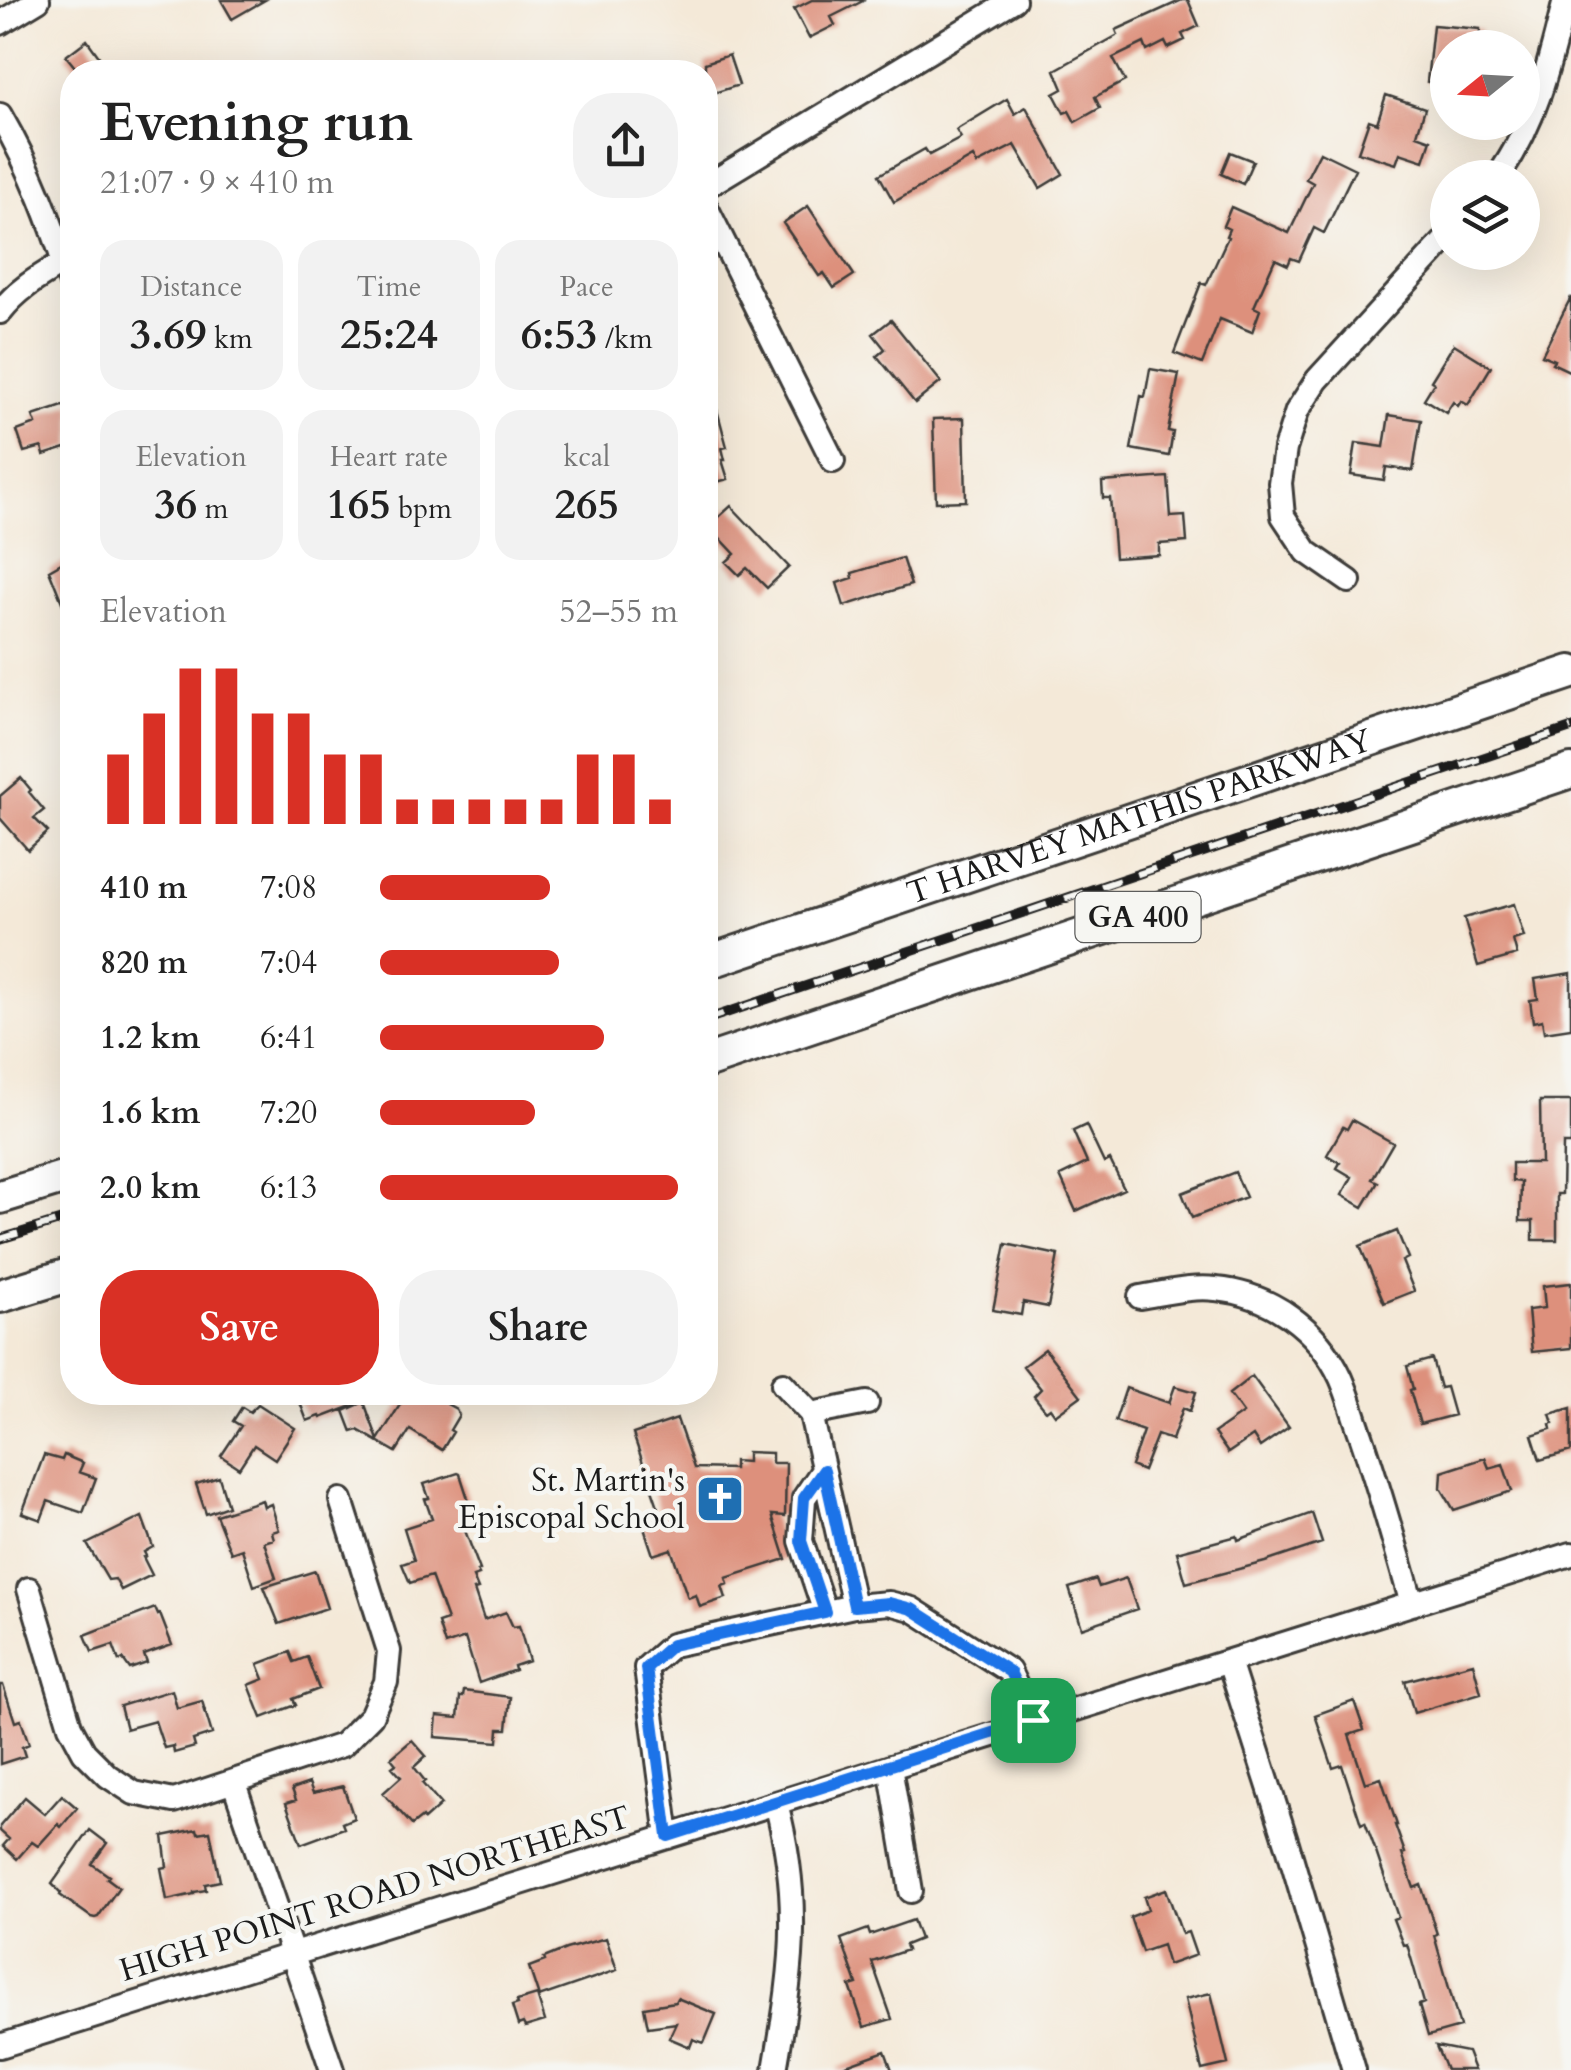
<!DOCTYPE html>
<meta charset="utf-8">
<style>
:root{--surface:#fff;--page:#f2f2f2;--text:#222;--muted:#767676;--accent:#d93025}
body{margin:0;font-family:Cardo,serif;background:var(--page);color:var(--text);height:100vh;display:flex;flex-direction:column;font-size:38px;white-space:nowrap}
*{box-sizing:border-box;margin:0}
p{font-size:32px;color:var(--muted)}
.icon{flex:none;width:55px;height:55px;fill:none;stroke:currentColor;stroke-width:2;stroke-linecap:round;stroke-linejoin:round}
.map{position:relative;flex:1;overflow:hidden}
.side{position:absolute;left:60px;top:60px;width:658px;height:1345px;display:flex;flex-direction:column;background:var(--surface);border-radius:40px;box-shadow:0 10px 40px #0002}
.side>*{flex:none}
.needle{width:65px;rotate:252deg}
.controls{position:absolute;left:1430px;top:30px;display:grid;gap:20px}
.controls a{display:grid;place-items:center;width:110px;height:110px;border-radius:50%;background:var(--surface);box-shadow:0 10px 40px #0002;font-size:50px}
.pin{position:absolute;display:grid;place-items:center;width:85px;height:85px;color:#fff;margin:-42px;border-radius:20px;box-shadow:0 5px 15px #0006}
.round{display:grid;place-items:center;flex:none;width:105px;height:105px;border-radius:40px;background:var(--page)}
.overview{display:flex;align-items:center;justify-content:space-between;height:170px;padding:0 40px}
h1{font-size:55px;font-weight:800;line-height:75px}
.metrics{display:grid;grid-template-columns:repeat(3,1fr);gap:15px;height:170px;padding:10px 40px}
.metrics div{display:grid;align-content:center;border-radius:25px;background:var(--page);text-align:center}
.metrics b{font-size:42px;font-weight:800}
.metrics small{font-size:28px;font-weight:400}
.metrics p{font-size:28px}
.chart{height:280px;padding:20px 40px}
.chart p{display:flex;justify-content:space-between}
.chart svg{width:100%;height:180px;margin-top:10px;stroke:var(--accent);stroke-width:6}
.button{display:flex;gap:20px;margin-top:auto;padding:20px 40px}
.button a{flex:1;height:115px;border-radius:40px;background:var(--accent);color:#fff;font-size:40px;font-weight:800;line-height:115px;text-align:center}
.button a+a{background:var(--page);color:var(--text)}
ul{padding:0 40px;list-style:none;font-size:32px}
li{display:grid;grid-template-columns:160px 120px 1fr;align-items:center;height:75px}
li i{height:25px;border-radius:12px;background:var(--accent)}
.map>svg:first-child{display:block}
</style>
<div class="map">
<svg width="1571" height="2070" viewBox="0 0 1571 2070">
<rect width="100%" height="100%" fill="#f6f6f2"/>
<filter id="ink" filterUnits="userSpaceOnUse"><feTurbulence type="fractalNoise" baseFrequency=".01" numOctaves="2"/><feDisplacementMap in="SourceGraphic" scale="20" xChannelSelector="R" yChannelSelector="G"/><feConvolveMatrix kernelMatrix="1 2 1 2 8 2 1 2 1" color-interpolation-filters="sRGB"/></filter>
<filter id="wash" filterUnits="userSpaceOnUse"><feTurbulence type="fractalNoise" baseFrequency=".0048" numOctaves="4" result="noise"/><feDisplacementMap in="SourceGraphic" scale="40" xChannelSelector="R" yChannelSelector="G"/><feGaussianBlur stdDeviation="2.25" result="paint"/><feColorMatrix in="noise" values="0 0 0 0 0 0 0 0 0 0 0 0 0 0 0 0 0 1.4 0 .05"/><feComposite in="paint" operator="in"/></filter>
<g filter="url(#wash)">
<rect width="100%" height="100%" fill="#f4e9d8"/>
<g id="blocks">
<path fill="#dd907b" d="M221,0H265L232,19Z
M812,0H865L831,17L835,25L809,38L794,9Z
M1182,0H1188L1199,26L1182,34L1185,40L1168,48L1165,42L1147,51L1144,43L1113,58L1125,81L1095,97L1100,108L1075,122L1069,111L1064,113L1054,94L1063,89L1055,70L1118,35L1116,30Z
M1433,25L1480,29L1479,48H1448V84L1427,82Z
M87,40L110,72H79L66,56Z
M729,55L739,85L705,96V63Z
M1386,95L1425,108L1417,135L1431,140L1424,161L1400,153L1396,164L1358,152L1369,120L1377,123Z
M1007,99L1015,114L1026,107L1063,174L1040,188L1015,145L977,164L973,157L894,202L879,175L925,149L929,155L961,138L956,130Z
M1230,152L1253,161L1243,184L1221,174Z
M1320,152L1355,169L1324,233L1314,228L1299,261L1291,258L1288,265L1275,259L1254,307L1260,310L1252,332L1220,319L1202,364L1174,353L1201,283L1206,285L1228,237L1226,236L1229,229L1223,226L1231,207L1289,233L1313,183L1306,179Z
M808,206L854,275L834,288L824,273L819,276L783,223Z
M1571,297V372L1552,363L1554,360L1542,355Z
M891,320L941,382L915,403L877,356L885,349L873,334Z
M1454,344L1491,367L1468,405L1461,401L1458,406L1453,402L1446,413L1424,399L1434,383L1431,381Z
M1150,369L1179,374L1168,431L1173,432L1169,456L1131,449L1141,396L1145,397Z
M711,387L727,447L722,448L725,460H722L728,479L705,485V388Z
M72,403V446L44,455L42,447L24,452L17,431L36,424L33,416Z
M1389,415L1421,420L1413,471L1386,467L1384,480L1351,475L1356,443L1384,447Z
M964,418L966,501L936,502L933,419Z
M1168,477L1171,517L1185,516L1187,542L1159,544V555L1115,558L1110,498H1103L1102,482Z
M731,506L789,567L767,588L747,568L739,575L726,562L735,554L709,526Z
M72,557V627L49,570Z
M902,558L911,585L844,606L837,583L853,578L852,573Z
M21,778L31,790L29,792L44,810L34,818L48,832L28,850L0,818V796Z
M1514,904L1524,937L1513,940L1517,955L1478,966L1464,918Z
M1571,973V1028L1544,1032L1542,1020L1533,1022L1530,1000L1538,999L1535,979Z
M1540,1101H1571V1144H1563L1562,1194H1557V1240H1533V1221H1520L1521,1182L1512,1181V1163H1541Z
M1352,1120L1393,1143L1372,1179L1378,1182L1363,1207L1342,1195L1352,1177L1337,1168L1340,1163L1327,1155L1343,1127L1347,1129Z
M1086,1125L1104,1163L1110,1160L1124,1189L1076,1211L1060,1176L1087,1163L1073,1131Z
M1235,1172L1246,1197L1192,1218L1182,1193Z
M1397,1231L1408,1258L1402,1261L1414,1291L1384,1303L1360,1246Z
M1006,1244L1058,1255L1048,1307L1023,1302L1021,1315L993,1310Z
M1571,1283V1348L1532,1352L1528,1310L1545,1308L1543,1286Z
M1045,1349L1081,1396L1055,1415L1050,1408L1046,1411L1034,1396L1041,1389L1023,1366Z
M1432,1359L1440,1388L1446,1387L1454,1415L1420,1424L1410,1390L1413,1389L1407,1366Z
M1252,1376L1289,1427L1260,1447L1253,1436L1228,1453L1214,1433L1243,1413L1229,1394Z
M1175,1386L1196,1392L1190,1411L1183,1408L1172,1440L1157,1435L1143,1471L1131,1466L1143,1431L1115,1421L1126,1388L1169,1403Z
M296,1392H350L355,1405L321,1418L320,1416L307,1421Z
M408,1392H455L447,1404L456,1409L459,1415L450,1430L453,1432L442,1450L410,1430L396,1452L358,1430L352,1432L344,1411L364,1402L378,1440Z
M258,1404L295,1428L275,1459L254,1445L239,1468L221,1456L241,1426L233,1421L242,1407L250,1412Z
M1571,1408V1451L1540,1460L1532,1435L1551,1429L1550,1424L1553,1423L1550,1414Z
M677,1419L694,1468L734,1469V1461L747,1462V1452L772,1453V1463H786L785,1516L772,1515L786,1559L726,1578L728,1584L722,1586L726,1598L700,1607L696,1595L688,1598L671,1549L653,1555L643,1525L662,1518L633,1434Z
M44,1455L62,1460L64,1455L83,1463L79,1472L96,1478L83,1513L48,1501L41,1520L22,1513Z
M1485,1458L1489,1468L1503,1464L1512,1491L1454,1510L1441,1488L1442,1472Z
M458,1473L460,1474L475,1520V1524L464,1528L480,1570L477,1571L479,1575L473,1577L478,1589L474,1590L484,1620L506,1612L513,1627L519,1626L529,1661L514,1666L515,1670L479,1683L465,1638L445,1645L438,1623L447,1620L431,1576L410,1583L402,1564L414,1560L404,1528L432,1519L425,1499L429,1498L424,1484Z
M219,1477L228,1506L206,1514L196,1484Z
M262,1500L264,1507L271,1504L279,1530L272,1532L274,1539L264,1542L276,1578L254,1586L242,1549L231,1553L216,1515Z
M1312,1513L1322,1543L1265,1562L1186,1583L1177,1552L1237,1536L1238,1540Z
M142,1517L153,1547L144,1552L146,1556L143,1557L152,1575L121,1590L115,1579L108,1580L87,1544Z
M315,1571L327,1608L279,1624L264,1587Z
M1126,1578L1137,1609L1082,1628L1069,1588L1096,1579L1099,1587Z
M155,1608L158,1615L160,1614L172,1645L144,1655L147,1663L130,1669L123,1659L119,1661L113,1645L92,1652L85,1635Z
M290,1652L294,1662L307,1657L319,1689L293,1699L296,1705L262,1718L249,1685L264,1679L258,1664Z
M1473,1663L1481,1693L1414,1713L1405,1681Z
M0,1685H3L15,1722L21,1720L29,1744L22,1747L25,1756L0,1764Z
M172,1690L177,1708L202,1701L212,1734L193,1740L195,1747L174,1753L173,1746L164,1748L155,1721L126,1729L120,1706Z
M464,1691L510,1697L507,1729H499L498,1742L435,1737L437,1716L458,1718L460,1697H463Z
M1354,1701L1364,1730L1349,1735L1365,1783L1381,1778L1397,1825H1395L1405,1853L1402,1854L1414,1888L1421,1885L1437,1934L1434,1935L1460,2027L1428,2036L1419,2005L1424,2003L1407,1944L1403,1945L1393,1919L1398,1917L1374,1846L1365,1822L1361,1824L1342,1765L1333,1768L1315,1715Z
M412,1740L426,1756L414,1767L425,1781L422,1783L441,1805L424,1820L422,1817L412,1825L383,1793L401,1777L392,1767L396,1764L391,1758Z
M309,1783L313,1793L343,1786L354,1818L342,1823L344,1828L301,1844L286,1803L296,1800L292,1789Z
M62,1795L77,1808L61,1827L58,1824L38,1846L32,1842L17,1859L3,1846L9,1839L0,1831V1826L25,1797L45,1814Z
M197,1829L198,1833L210,1831L220,1881L205,1884L206,1890L194,1892V1894L167,1900L161,1868L167,1867L163,1836Z
M90,1830L107,1843L92,1864L109,1876L107,1878L119,1887L98,1917L95,1918L91,1917L60,1895L61,1893L52,1884Z
M1166,1889L1182,1934L1188,1932L1196,1955L1168,1965L1162,1945L1142,1952L1130,1917L1148,1910L1144,1897Z
M913,1920L920,1939L905,1945L907,1950L872,1962L892,2019L864,2027L850,1986L857,1984L841,1939L868,1929L870,1935Z
M606,1938L617,1970L539,1997L529,1967L545,1961L544,1958L566,1949Z
M1211,1993L1228,2064L1202,2070L1185,1999Z
M537,1995L545,2021L525,2027L523,2023L518,2025L512,2006L518,2004L517,2001Z
M677,1998L716,2014L704,2043L693,2039L690,2047L669,2038L676,2023L648,2027L644,2007L675,2002Z
M1436,2046L1467,2052L1474,2070H1446Z
M885,2051L892,2070H838V2068Z"/>
</g>
</g>
<g filter="url(#ink)">
<use href="#blocks" fill-opacity="0" stroke="#3c3b38" stroke-width="2.5"/>
<g fill="none" stroke-linecap="round" stroke-linejoin="round">
<g stroke="#3c3b38" stroke-width="28">
<path id="minor" d="M0,23L38,0
M0,115C32,170 53,227 72,287
M1497,178C1536,124 1550,62 1565,0
M705,187L1014,0
M705,205L833,461
M0,312C18,289 39,277 64,262
M1349,581L1307,552L1283,516L1280,483L1285,449L1297,411L1317,380L1448,237
M1140,1297C1165,1293 1191,1286 1216,1289C1270,1294 1318,1328 1341,1378C1349,1396 1354,1416 1361,1435C1380,1491 1396,1547 1412,1604
M783,1384L811,1414L854,1606
M811,1414L867,1403
M823,1470L804,1498L801,1541L825,1612
M29,1589L70,1726L84,1752L108,1776L134,1793L174,1801L342,1745L371,1716L386,1682L389,1651L341,1500
M1229,1662L1287,1843L1354,2070
M890,1767L911,1891
M234,1783L332,2070
M668,1837L646,1668L672,1645L854,1606L889,1603L912,1609L1009,1671L1033,1721
M0,2046L1571,1554
M775,2070C783,2023 793,1968 792,1920C792,1881 786,1841 776,1803"/>
</g>
<g stroke="#3c3b38" stroke-width="38">
<g id="highway">
<path id="s1" d="M705,963L1571,672"/>
<path d="M705,1062L1571,771"/>
<path d="M0,1197L72,1175"/>
<path d="M0,1296L72,1274"/>
</g>
</g>
<use href="#minor" stroke="#fff" stroke-width="22"/>
<use href="#highway" stroke="#fff" stroke-width="32"/>
<g stroke="#1c1c1c" stroke-width="10">
<path id="rail" d="M705,1020L1571,728
M0,1239L72,1217"/>
</g>
<use href="#rail" stroke="#f6f6f2" stroke-width="6" stroke-dasharray="19" stroke-linecap="butt"/>
</g>
</g>
<g fill="none" stroke-linecap="round" stroke-linejoin="round" filter="url(#ink)">
<g stroke="#fff" stroke-width="20">
<path id="route" d="M824,1470L854,1606L889,1603L912,1609L1010,1672L1033,1720L668,1836L646,1668L672,1645L825,1612L801,1541L804,1498Z"/>
</g>
<use href="#route" stroke="#1a73e8" stroke-width="12"/>
</g>
<defs>
<g id="church-square" transform="scale(2.5)"><rect x="-9" y="-9" width="18" height="18" rx="4" fill="#1f6fb2" stroke="#f6f6f2"/><path d="M-1.2-6h2.4v3.5h3.3v2.4h-3.3V6h-2.4V-.1h-3.3v-2.4h3.3Z" fill="#fff"/></g>
</defs>
<g fill-rule="evenodd">
<use href="#church-square" x="720" y="1499"/>
</g>
<g text-anchor="middle" dominant-baseline="central" stroke-width="9" stroke-linejoin="round" paint-order="stroke">
<rect fill="#f6f6f2" stroke="#5d5d5c" stroke-width="2.5" x="1075.5" y="892" width="125" height="50" rx="8"/>
<g font-size="30" font-weight="bold" fill="#1c1c1c">
<text x="1138" y="917">GA 400</text>
</g>
<g font-size="32" fill="#1c1c1c" stroke="#f6f6f2">
<text stroke="none"><textPath href="#s1" startOffset="458">T HARVEY MATHIS PARKWAY</textPath></text>
<text transform="translate(375 1894) rotate(-17)">HIGH POINT ROAD NORTHEAST</text>
</g>
<g font-size="32" fill="#1c1c1c" stroke="#f6f6f2" text-anchor="end">
<text x="685" y="1481">St. Martin's<tspan x="685" dy="37">Episcopal School</tspan></text>
</g>
</g>
</svg>
<div class="controls">
<a><svg class="needle" viewBox="-14 -14 28 28"><path d="M0-13l5 13h-10z" fill="#e53935"/><path d="M0 13l5-13h-10z" fill="#767676"/></svg></a>
<a><svg class="icon" aria-label="layers" viewBox="0 0 24 24"><path d="M12 4l9 5-9 5-9-5zM3 14l9 5 9-5"/></svg></a>
</div>
<div class="pin" style="left:1033px;top:1720px;background:#1e9e55"><svg class="icon" aria-label="arrive" viewBox="0 0 24 24"><path d="M6 21V4h12l-3 4 3 4H6"/></svg></div>
<section class="side">
<div class="overview"><div><h1>Evening run</h1><p>21:07 · 9 × 410 m</p></div><a class="round"><svg class="icon" aria-label="share" viewBox="0 0 24 24"><path d="M12 15V3M7 8l5-5 5 5M5 13v7h14v-7"/></svg></a></div>
<div class="metrics">
<div><p>Distance</p><b>3.69<small> km</small></b></div>
<div><p>Time</p><b>25:24</b></div>
<div><p>Pace</p><b>6:53<small> /km</small></b></div>
</div>
<div class="metrics">
<div><p>Elevation</p><b>36<small> m</small></b></div>
<div><p>Heart rate</p><b>165<small> bpm</small></b></div>
<div><p>kcal</p><b>265</b></div>
</div>
<div class="chart"><p><span>Elevation</span>52–55 m</p>
<svg viewBox="0 0 160 44" preserveAspectRatio="none"><path d="M5 44V27M15 44V17M25 44V6M35 44V6M45 44V17M55 44V17M65 44V27M75 44V27M85 44V38M95 44V38M105 44V38M115 44V38M125 44V38M135 44V27M145 44V27M155 44V38"/></svg>
</div>
<ul>
<li><b>410 m</b>7:08<i style="width:57%"></i></li>
<li><b>820 m</b>7:04<i style="width:60%"></i></li>
<li><b>1.2 km</b>6:41<i style="width:75%"></i></li>
<li><b>1.6 km</b>7:20<i style="width:52%"></i></li>
<li><b>2.0 km</b>6:13<i style="width:100%"></i></li>
</ul>
<div class="button"><a>Save</a><a>Share</a></div>
</section>
</div>
